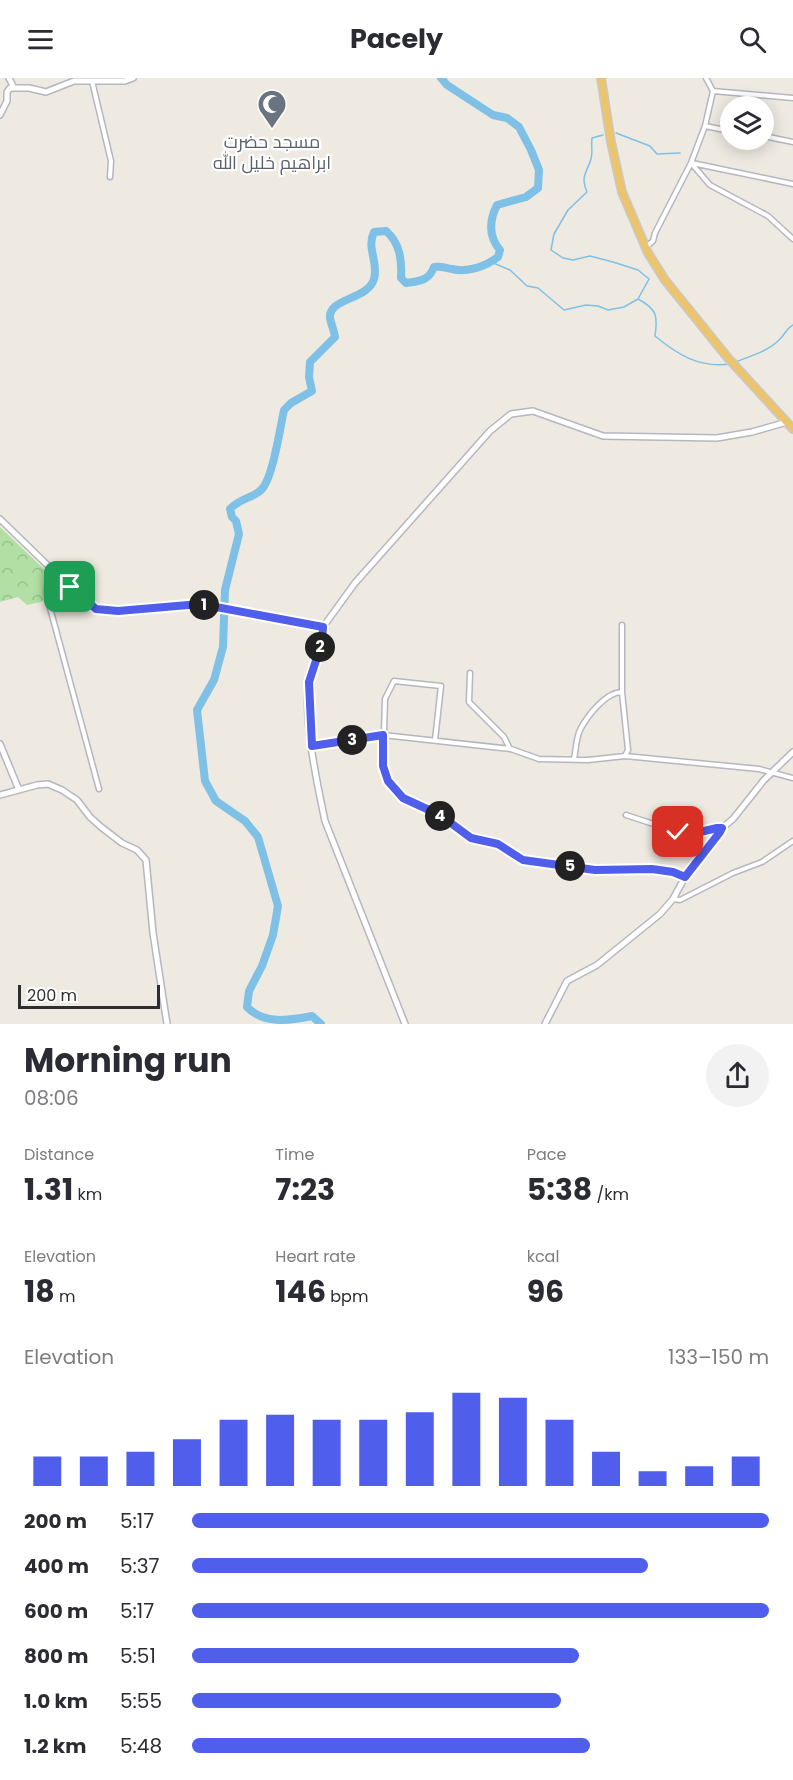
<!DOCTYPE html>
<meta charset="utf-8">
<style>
:root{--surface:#fff;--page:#f2f2f3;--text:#2b2b33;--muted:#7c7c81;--accent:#505eec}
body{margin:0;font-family:Poppins,Cairo,sans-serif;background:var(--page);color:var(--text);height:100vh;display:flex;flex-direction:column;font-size:22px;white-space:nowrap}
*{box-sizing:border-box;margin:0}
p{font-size:20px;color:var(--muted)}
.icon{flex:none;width:33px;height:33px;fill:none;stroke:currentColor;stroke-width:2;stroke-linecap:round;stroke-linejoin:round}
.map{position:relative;height:946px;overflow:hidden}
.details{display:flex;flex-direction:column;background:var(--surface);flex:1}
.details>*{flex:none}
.tools{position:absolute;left:720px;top:18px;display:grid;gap:12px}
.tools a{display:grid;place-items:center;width:54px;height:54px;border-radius:50%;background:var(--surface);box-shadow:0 3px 15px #0003;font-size:30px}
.scale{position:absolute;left:18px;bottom:15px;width:142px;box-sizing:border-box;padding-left:6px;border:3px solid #2e2e2e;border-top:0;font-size:16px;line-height:21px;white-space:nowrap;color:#2e2e2e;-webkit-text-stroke:4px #fff;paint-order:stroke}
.pin{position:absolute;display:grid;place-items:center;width:51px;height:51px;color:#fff;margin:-26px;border-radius:12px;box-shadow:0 3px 9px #0006}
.km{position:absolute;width:30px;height:30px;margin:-15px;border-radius:50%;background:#222;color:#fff;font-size:16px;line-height:30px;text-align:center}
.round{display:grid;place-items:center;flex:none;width:63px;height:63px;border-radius:32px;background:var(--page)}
.overview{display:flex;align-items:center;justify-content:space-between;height:102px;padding:0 24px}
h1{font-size:33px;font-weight:700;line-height:45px}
.figures{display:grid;grid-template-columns:repeat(3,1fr);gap:9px;height:102px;padding:6px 24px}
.figures div{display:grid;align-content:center}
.figures b{font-size:30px;font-weight:700}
.figures small{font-size:16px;font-weight:400}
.figures p{font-size:16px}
.chart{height:168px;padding:12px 24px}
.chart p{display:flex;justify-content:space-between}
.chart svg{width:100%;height:108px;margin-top:6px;stroke:var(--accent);stroke-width:6}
ul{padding:0 24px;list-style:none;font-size:20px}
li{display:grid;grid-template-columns:96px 72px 1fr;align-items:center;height:45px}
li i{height:15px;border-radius:8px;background:var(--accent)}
header{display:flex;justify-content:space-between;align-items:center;height:78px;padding:0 24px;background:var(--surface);font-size:27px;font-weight:700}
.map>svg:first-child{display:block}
</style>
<header><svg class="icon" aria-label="menu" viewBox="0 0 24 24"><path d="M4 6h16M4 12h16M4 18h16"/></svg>Pacely<svg class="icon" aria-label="search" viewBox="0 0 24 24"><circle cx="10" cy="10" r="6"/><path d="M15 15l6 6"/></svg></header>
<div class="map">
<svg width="793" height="946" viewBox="0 0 793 946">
<defs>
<pattern id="forest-crowns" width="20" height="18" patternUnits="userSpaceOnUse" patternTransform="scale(1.5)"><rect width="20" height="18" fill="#b2dfa3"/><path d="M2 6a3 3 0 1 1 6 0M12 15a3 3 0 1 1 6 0" fill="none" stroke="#99c08d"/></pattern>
</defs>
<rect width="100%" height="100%" fill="#eeeae2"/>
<path fill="url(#forest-crowns)" d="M0,449L49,496L45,523L27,527L18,519L0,524Z"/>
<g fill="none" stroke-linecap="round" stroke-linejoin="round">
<path stroke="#7ec0e6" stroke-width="1.5" d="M616,55L650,68L657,76L680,75
M603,57L592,60C591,67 593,74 591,81C587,94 580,99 587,114L568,132L554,156L551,172L563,180L573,182L590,178L613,184L638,192L649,201L638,221
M491,184L510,192L527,208L538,210L564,232L586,227L598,228L608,232L624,229L638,221C657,231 658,238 655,258C678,277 699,290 730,286
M735,284C749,279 769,273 780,261C785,256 786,251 793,247"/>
<path stroke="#7ec0e6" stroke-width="8" d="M321,946L312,938C288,943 263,946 247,929L249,913L262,888L273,857L278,828L258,759L245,743L216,723L205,703L197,632L214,602L223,569L225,512L239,456L236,443L232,439L230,431C240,420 254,420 262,411C273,399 280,350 284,332L291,325L312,313L309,299L310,284L335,259C334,252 331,246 330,240C328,220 368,222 374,201C379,184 366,171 374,154L386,153C400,165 402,182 401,200L406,205C419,203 429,203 434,189C442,188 445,190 452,191C468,195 486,188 498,179L500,172C488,158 489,143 497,127L526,119L538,110L539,92L531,72L519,49L507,40L493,37L447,7L441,0"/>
<g stroke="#b5b6c0" stroke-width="7">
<path id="minor" d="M92,3L111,83L110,99
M713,13L793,20
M705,48L730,53
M764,58L793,64
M691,85L710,107L768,138L793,161
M692,85L793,106
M646,169L653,163L655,155L691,85L705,48L713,13L706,0
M49,489L46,515L99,711
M622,547V614L628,672L625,678
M470,595L469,624L504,659L510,671
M435,662L441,608L394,603L385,621L383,688L388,703L403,720L440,737L472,760L498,766L523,782L595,792L652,791L673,794L685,799
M312,668L383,657L511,671L539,681L588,682L625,678L759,691L793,700
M574,681C576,672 576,660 580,652C587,638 606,614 622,614
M626,737L678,754L696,755L722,750
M673,821L680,822L733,795L762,784L793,763"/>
</g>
<g stroke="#b5b6c0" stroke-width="8">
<path id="tertiary" d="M9,0L14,10
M0,37L7,23V14L10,10H29L46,14L74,3H125L133,0
M0,666L19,712
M0,717L37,707L48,706L62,712L77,722L90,739L101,749L122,765L137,772L146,782L153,855L167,946
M545,946L567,903L597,887L660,836L673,821L685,799L721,754L722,750L733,741L764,702L793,674"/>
</g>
<g stroke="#b5b6c0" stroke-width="8">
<path id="secondary" d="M0,441L70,509L96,531L118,533L200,526L323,549C322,568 312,584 309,603C303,641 317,705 325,743L405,946
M323,549L355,505L490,353L511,336L533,333L603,358L717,360L752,354L787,344"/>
</g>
<g stroke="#c9c9c9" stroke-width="10">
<path id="trunk" d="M601,0L611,64L622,114L648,175L665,202L728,280L793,351"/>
</g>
<use href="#minor" stroke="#fff" stroke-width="4"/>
<use href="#tertiary" stroke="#fff" stroke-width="5"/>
<use href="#secondary" stroke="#fff" stroke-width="5"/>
<use href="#trunk" stroke="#ecc46b" stroke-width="7"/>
</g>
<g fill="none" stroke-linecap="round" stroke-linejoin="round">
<g stroke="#fff" stroke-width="12">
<path id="route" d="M70,509L96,531L118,533L200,526L323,549L322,564L309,604L312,668L383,657V688L388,703L403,720L440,737L471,760L498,766L523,782L595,792L652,791L673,794L685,799L720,754L722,750H717L696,755L678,754"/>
</g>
<use href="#route" stroke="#505eec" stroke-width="8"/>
</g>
<defs>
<g id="mosque-pin" transform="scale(1.5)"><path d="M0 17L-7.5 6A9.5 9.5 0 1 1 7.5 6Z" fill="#6b7280" stroke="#fff"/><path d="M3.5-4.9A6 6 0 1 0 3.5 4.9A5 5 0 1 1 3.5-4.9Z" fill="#fff"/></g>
</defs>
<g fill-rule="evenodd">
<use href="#mosque-pin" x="272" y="26"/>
</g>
<g text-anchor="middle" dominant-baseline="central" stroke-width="4.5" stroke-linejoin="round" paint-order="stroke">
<g font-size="18" fill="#5b616d" stroke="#fff">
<text x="272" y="63">مسجد حضرت<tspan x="272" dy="21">ابراهیم خلیل الله</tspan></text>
</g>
</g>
</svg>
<div class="tools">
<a><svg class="icon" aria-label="layers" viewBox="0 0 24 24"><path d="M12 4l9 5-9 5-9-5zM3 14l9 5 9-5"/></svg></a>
</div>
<div class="scale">200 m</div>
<div class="pin" style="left:70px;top:509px;background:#1e9e55"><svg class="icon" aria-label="arrive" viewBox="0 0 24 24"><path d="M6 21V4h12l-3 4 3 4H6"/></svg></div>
<div class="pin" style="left:678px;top:754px;background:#d93025"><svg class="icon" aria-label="check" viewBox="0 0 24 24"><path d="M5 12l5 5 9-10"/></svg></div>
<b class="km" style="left:204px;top:527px">1</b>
<b class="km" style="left:320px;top:569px">2</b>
<b class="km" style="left:352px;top:662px">3</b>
<b class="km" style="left:440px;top:738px">4</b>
<b class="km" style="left:570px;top:788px">5</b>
</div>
<section class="details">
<div class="overview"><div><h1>Morning run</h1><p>08:06</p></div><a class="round"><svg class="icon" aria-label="share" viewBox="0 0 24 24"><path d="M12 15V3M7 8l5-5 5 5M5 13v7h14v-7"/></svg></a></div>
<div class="figures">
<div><p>Distance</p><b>1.31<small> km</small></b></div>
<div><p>Time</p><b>7:23</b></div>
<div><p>Pace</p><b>5:38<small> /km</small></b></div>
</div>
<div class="figures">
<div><p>Elevation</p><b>18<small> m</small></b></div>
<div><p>Heart rate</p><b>146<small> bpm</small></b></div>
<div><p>kcal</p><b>96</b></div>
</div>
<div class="chart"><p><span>Elevation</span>133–150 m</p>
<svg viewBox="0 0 160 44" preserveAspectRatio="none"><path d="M5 44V32M15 44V32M25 44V30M35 44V25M45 44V17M55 44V15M65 44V17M75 44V17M85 44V14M95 44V6M105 44V8M115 44V17M125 44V30M135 44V38M145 44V36M155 44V32"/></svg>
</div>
<ul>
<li><b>200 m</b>5:17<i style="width:100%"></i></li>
<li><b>400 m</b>5:37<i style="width:79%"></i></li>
<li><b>600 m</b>5:17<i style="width:100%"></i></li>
<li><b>800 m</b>5:51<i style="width:67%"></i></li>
<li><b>1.0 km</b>5:55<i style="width:64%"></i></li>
<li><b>1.2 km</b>5:48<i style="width:69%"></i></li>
</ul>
</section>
